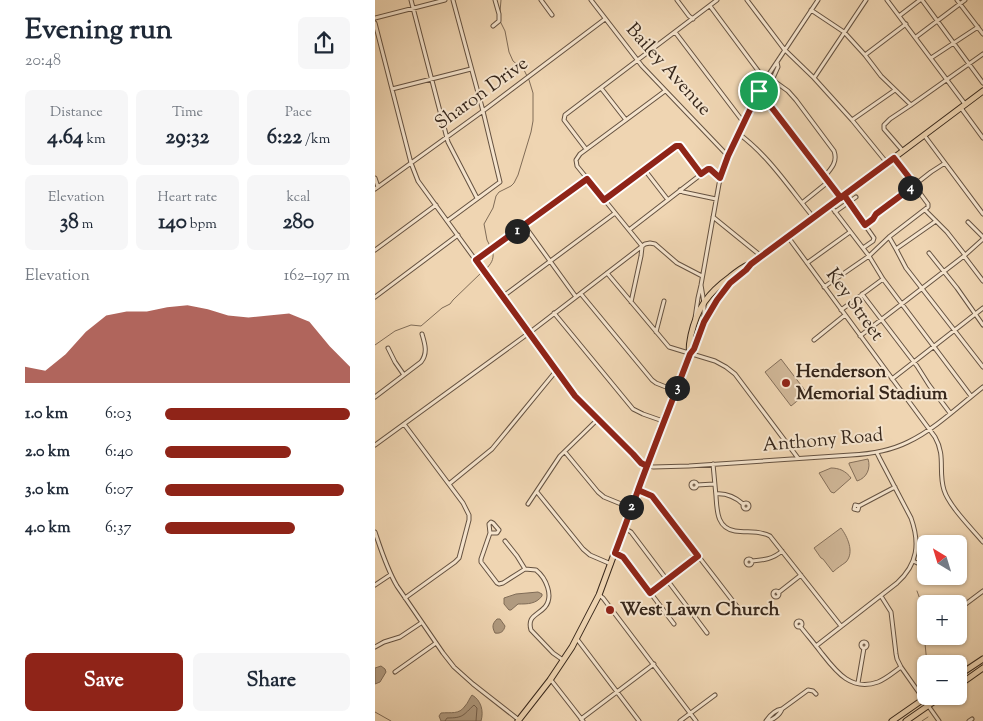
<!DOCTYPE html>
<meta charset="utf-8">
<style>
:root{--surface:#fff;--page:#f6f6f7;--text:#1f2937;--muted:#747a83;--accent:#8f2418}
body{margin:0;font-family:"Sorts Mill Goudy",serif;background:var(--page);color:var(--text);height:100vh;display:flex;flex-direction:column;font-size:19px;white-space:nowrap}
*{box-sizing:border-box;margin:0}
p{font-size:16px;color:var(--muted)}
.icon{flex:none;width:28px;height:28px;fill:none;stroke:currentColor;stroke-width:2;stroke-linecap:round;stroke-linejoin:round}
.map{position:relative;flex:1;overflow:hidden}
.details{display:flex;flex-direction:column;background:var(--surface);width:375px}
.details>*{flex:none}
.needle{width:32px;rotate:322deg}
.buttons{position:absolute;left:542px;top:535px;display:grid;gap:10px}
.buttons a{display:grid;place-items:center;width:50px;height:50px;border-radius:8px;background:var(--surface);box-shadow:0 1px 4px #0004;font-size:25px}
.pin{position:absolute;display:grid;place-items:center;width:42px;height:42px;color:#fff;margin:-21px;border:2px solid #fff;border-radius:50%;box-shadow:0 1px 5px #0007}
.km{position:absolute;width:25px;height:25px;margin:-12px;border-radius:50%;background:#222;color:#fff;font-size:14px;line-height:25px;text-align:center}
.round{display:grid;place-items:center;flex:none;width:52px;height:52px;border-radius:8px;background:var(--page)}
.summary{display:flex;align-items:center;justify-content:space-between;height:85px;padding:0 25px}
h1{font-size:28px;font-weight:800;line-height:38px}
.metrics{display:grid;grid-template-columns:repeat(3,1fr);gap:8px;height:85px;padding:5px 25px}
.metrics div{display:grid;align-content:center;border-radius:8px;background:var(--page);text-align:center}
.metrics b{font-size:21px;font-weight:800}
.metrics small{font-size:14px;font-weight:400}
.metrics p{font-size:14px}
.chart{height:140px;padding:10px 25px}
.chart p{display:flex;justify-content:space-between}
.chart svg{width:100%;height:90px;margin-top:5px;fill:var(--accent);opacity:.7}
.action{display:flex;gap:10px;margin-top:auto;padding:10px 25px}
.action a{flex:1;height:58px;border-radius:8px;background:var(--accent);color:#fff;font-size:20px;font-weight:800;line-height:58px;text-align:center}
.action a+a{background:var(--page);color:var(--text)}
ul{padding:0 25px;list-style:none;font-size:16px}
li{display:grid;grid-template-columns:80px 60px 1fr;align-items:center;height:38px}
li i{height:12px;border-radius:6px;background:var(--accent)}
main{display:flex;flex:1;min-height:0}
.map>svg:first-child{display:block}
</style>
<main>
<section class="details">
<div class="summary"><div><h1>Evening run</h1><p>20:48</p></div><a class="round"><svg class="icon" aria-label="share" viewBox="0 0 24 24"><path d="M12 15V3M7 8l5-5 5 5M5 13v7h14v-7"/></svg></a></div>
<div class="metrics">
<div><p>Distance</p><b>4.64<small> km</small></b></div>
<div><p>Time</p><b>29:32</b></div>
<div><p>Pace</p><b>6:22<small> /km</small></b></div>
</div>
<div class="metrics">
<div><p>Elevation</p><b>38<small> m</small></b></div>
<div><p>Heart rate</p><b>140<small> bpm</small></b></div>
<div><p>kcal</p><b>280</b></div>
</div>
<div class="chart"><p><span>Elevation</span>162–197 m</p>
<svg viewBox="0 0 160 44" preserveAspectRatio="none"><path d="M0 44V36L10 38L20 30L30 19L40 11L50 9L60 9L70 7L80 6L90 8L100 11L110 12L120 11L130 10L140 14L150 26L160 36V44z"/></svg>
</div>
<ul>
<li><b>1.0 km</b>6:03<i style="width:100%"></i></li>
<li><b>2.0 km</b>6:40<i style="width:68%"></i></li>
<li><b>3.0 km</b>6:07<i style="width:97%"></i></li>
<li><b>4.0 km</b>6:37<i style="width:70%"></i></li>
</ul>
<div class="action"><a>Save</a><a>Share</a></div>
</section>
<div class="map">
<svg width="608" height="721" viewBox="0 0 608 721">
<rect width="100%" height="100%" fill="#efd5b2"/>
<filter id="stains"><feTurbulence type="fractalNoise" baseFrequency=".004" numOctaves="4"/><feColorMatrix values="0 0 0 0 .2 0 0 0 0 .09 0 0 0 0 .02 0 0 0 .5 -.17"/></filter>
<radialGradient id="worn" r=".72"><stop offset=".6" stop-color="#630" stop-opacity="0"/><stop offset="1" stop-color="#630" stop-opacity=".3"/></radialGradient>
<path fill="#d0b798" stroke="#846f5a" d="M406,359L432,393L416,406L390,372Z
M493,459C496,468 492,478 482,481L474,464V463Z
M456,468C464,468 471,471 476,478L459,493L456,492L444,473Z
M466,528C472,536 480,552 471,562C467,565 462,568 458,572L448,559L446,558L439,548Z"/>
<path fill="#b09a7f" stroke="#806c57" d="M163,592L167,594V596C161,604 153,604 143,604L136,610H134L129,604V598L141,594Z
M122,619H125L130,626C129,631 126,634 120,633C117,627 117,624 122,619Z
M6,666L10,669L11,672L5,682L0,684V668Z
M97,695C106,700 109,711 106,721H66L64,716L66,713C76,712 84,715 90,706C93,703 94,699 97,695Z"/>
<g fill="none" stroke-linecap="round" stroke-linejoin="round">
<path stroke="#74604d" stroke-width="1" d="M70,721L72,718C89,718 88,715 99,705L102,708L101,721"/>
<path stroke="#806c57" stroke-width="1" d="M125,12L126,0
M116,248L112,240L109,224L118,208L121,196L124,192L136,186L139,183L143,175L156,132L158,121V93L154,80L149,70L138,61L134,52L130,31L125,21
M110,270C116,264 119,260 118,252
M0,345L20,331L36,325L46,326L67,308L75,304L78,300L107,272
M542,591L546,602L552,664
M0,712L16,721
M547,721L553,717"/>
<g stroke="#655241" stroke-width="5">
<path id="minor" d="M36,0L73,142L102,198
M166,0L177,15
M216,0L267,66L353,156
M302,0L314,16L318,19
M372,0L409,49L439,78L477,120L512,163
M512,0L590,104
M547,0L608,83
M582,0L608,34
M335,6L390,80
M436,10L469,32L490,55L506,76L536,105
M524,16L545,0
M0,18L70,0
M0,23L36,163L43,181L190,383L212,409L266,463L278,467L314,466L476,455C496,454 515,451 533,442C559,430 585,405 608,387
M118,26L124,21V14L120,0
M300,32L369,123
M541,37L590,0
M490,55L531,24
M556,58L603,27
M402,62L403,67L398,78L399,81L413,91L421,100L459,151C463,162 456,169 449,177
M439,78L491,0
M226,88L251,120
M17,89L96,69
M384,91L465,197
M586,108L608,138
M477,120L520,90
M364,134C394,156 415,189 439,218
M549,135L608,214
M211,149L189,120L190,115L342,0
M528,151L509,129V125L515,119L536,105L608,54
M269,169L293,200
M0,178L3,187
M0,189L108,111L230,19
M305,190L308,192L341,199
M469,195L499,238L498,241L488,248
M229,200L301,146H305L326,174
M427,203L453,182
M455,205L494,256L508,279L596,396
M550,210L572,232L590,255
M460,212L481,197
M338,217L386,256
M72,221L125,182L108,111L78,0
M593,222L608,237
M149,225L201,297
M490,225L498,219L501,215L556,172L570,163
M254,230L333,169H336L345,178
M413,237L560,437C571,456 563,471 569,490C574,506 597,529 608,542
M514,237L521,249L531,268L608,367
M267,246L202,166L201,160L205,154L290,91
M521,249L561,221
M0,250L61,205
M554,253L582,288L608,325
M589,256L608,281
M101,261L212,179
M432,263L475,232
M232,273L294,347L340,361L351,367L360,374L423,458
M326,285L329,303V321
M449,287L494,256L514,237L553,207V204L519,158
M206,294L277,380L281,383L301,391
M487,294L542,366L554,385L575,413
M0,297L83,235
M127,297L240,213
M256,302L266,256L267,247
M466,310L508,279
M179,313L258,409L268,414L288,421
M320,318L323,298L326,285L344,184L349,165L378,102L390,80L443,0
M281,332L289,301
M485,336L589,256L608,239
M439,340L470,315
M13,348L20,362L29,375
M517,379L608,308
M0,397L46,362C53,353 50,344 47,334
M29,424L88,503L94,515V520L84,558L80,562L30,598
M0,445L154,333L270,244L275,243L280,244L302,263L327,276
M190,452L223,492L229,497L256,508
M338,464C339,475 340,486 341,496C342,511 342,528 360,531C372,533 384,530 395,536L466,626
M316 485a3 3 0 1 1 6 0a3 3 0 1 1-6 0Z
M74,484L117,449L181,371
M322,485L339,484
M263,490L277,496L364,609
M162,492L208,549L215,555L236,564
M341,494C352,493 360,497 368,504
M368 506a3 3 0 1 1 6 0a3 3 0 1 1-6 0Z
M153,504L185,456L222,420
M484,506L483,510L479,509L480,505L484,506L520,487
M116,522L118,523L124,530L122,533H115L114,524Z
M249,528L256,532L332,633
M0,532C6,550 12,569 22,586L68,653L79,667L98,684L144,720
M115,533L106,559V562L122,583L124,584L128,583L150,569L161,570C171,578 179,596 170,607C162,616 152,616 156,630L178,653L188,660
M130,541L142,556L150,569
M240,553L249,558L299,624
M371 562a3 3 0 1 1 6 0a3 3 0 1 1-6 0Z
M377,561C389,560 398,559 407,551
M538,561L551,567
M0,585L15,575
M398 594a3 3 0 1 1 6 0a3 3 0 1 1-6 0Z
M275,593L323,556
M403,593L426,575
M224,595L228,598L321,721
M506,596L516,612L521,654L522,659L526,667L564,721
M584,609L608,591
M421 624a3 3 0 1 1 6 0a3 3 0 1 1-6 0Z
M425,626C432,635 439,643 445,651C460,670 475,692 503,682C511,679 519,672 526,667
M202,639L264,721
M486 645a3 3 0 1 1 6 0a3 3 0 1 1-6 0Z
M441,646L522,583C543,564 545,543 536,518L505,459L502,453
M0,647L9,642L25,637L46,623
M20,672L61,643
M176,680L208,721
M483,683L489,648
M206,719L279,664
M305,721L340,695
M391,721C395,715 400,710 407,709L433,690L438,691L441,694
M392,721C398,720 405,715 407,709
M594,721L597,719"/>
</g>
<g stroke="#37271b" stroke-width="7">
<path id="major" d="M315,354C313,347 315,342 316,335C322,308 333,293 355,277C361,272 367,267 375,264
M584,675L608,659
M584,685L608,668
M143,721L175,680L197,647L224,595L288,421L315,354L319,349L329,322L342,300L355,283L371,270L376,264L512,163L608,91
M517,721L553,696
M531,721L567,696"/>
</g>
<use href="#minor" stroke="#f5e4cd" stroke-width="3"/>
<use href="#major" stroke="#efd5b2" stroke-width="5"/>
</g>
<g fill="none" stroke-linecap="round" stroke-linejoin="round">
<g stroke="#fff" stroke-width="10">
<path id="route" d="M384,91L353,156L345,178L335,169H333L326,174L305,146H301L229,200L212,179L101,260L200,396L258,454L266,463L272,466C261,495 251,524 240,553L248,557L275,593L323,556L277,496L263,490C280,444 298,399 315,354L319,349L329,322L342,300L355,283L371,270L376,264L519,158L540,185L501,214L498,219L490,225L469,195L466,198L384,91"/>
</g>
<use href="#route" stroke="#8f2418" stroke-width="6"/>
</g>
<g fill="#8f2418" stroke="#f5e4cd" stroke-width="2">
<circle cx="411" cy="383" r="5"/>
<circle cx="235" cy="610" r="5"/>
</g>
<g text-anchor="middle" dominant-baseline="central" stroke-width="4" stroke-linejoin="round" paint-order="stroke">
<g font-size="19" fill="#37271b" stroke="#f5e4cd">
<text transform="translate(293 70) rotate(48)">Bailey Avenue</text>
<text transform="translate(107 94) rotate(-36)">Sharon Drive</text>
<text transform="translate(479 305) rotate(54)">Key Street</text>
<text transform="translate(448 441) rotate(-5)">Anthony Road</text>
</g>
<g font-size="19" font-weight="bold" fill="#37271b" stroke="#f5e4cd" text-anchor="start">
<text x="421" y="372">Henderson<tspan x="421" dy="22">Memorial Stadium</tspan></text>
<text x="245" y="610">West Lawn Church</text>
</g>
</g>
<rect width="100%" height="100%" filter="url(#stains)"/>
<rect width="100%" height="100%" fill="url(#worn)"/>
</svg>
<div class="buttons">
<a><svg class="needle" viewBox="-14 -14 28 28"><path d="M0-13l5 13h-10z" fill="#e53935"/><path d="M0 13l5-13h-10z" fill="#747a83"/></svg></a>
<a>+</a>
<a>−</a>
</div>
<div class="pin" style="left:384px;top:91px;background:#1e9e55"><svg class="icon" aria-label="arrive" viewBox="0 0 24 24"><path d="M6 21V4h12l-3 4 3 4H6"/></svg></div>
<b class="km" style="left:142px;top:231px">1</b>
<b class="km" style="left:256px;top:507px">2</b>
<b class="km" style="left:302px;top:388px">3</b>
<b class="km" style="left:535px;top:188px">4</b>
</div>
</main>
